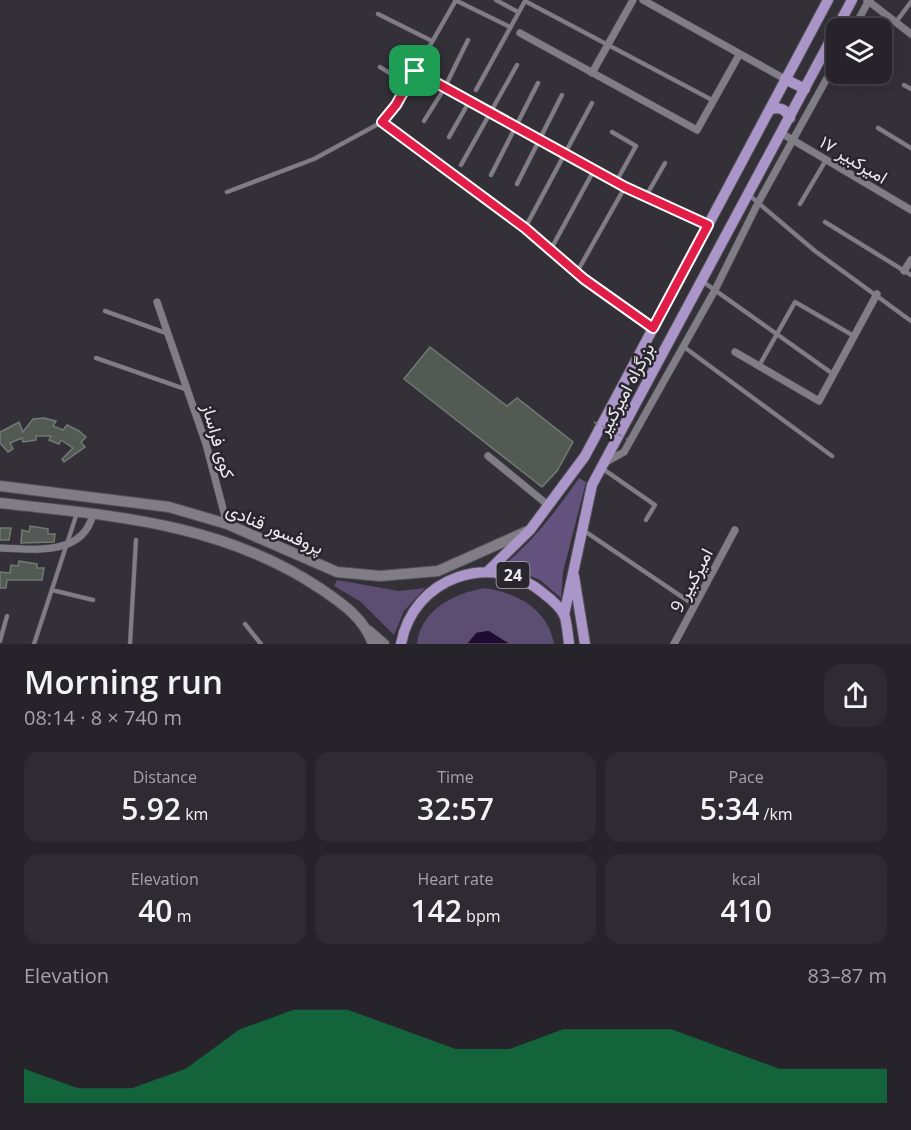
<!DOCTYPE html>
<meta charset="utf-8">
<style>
:root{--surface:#26242a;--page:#2e2c32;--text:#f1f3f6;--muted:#a4a4a8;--line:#424147;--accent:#0b8043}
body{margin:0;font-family:"Open Sans",Vazirmatn,sans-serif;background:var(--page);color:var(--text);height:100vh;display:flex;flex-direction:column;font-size:22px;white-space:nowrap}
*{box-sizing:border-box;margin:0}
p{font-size:20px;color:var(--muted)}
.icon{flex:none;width:33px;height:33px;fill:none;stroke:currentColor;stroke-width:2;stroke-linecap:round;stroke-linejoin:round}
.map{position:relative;height:644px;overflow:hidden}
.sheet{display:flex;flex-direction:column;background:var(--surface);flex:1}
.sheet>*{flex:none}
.controls{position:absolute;left:826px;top:18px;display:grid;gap:12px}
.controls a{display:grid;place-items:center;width:66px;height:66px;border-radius:12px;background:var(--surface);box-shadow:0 6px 24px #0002,0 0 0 2px var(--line);font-size:30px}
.pin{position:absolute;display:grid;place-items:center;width:51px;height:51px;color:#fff;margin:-26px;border-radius:12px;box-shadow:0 3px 9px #0006}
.round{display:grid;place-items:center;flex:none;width:63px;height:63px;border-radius:18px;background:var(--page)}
.overview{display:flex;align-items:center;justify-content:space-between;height:102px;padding:0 24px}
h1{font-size:33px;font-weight:600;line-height:45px}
.metrics{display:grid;grid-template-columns:repeat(3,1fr);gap:9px;height:102px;padding:6px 24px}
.metrics div{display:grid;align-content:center;border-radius:15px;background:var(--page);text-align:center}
.metrics b{font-size:30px;font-weight:600}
.metrics small{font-size:16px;font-weight:400}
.metrics p{font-size:16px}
.chart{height:168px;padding:12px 24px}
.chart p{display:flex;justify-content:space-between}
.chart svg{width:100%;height:108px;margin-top:6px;fill:var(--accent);opacity:.7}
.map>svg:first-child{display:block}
</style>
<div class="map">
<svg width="911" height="644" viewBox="0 0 911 644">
<rect width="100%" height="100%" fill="#333038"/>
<path fill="#5c4d73" d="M337,580L399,591L425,588L404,611L394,635L361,602L334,586Z
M485,588C517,593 548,609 554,644H417C421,609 455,593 485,588Z"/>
<path fill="#63527e" d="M579,478L586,482L563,572L561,598L540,580L504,565C534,540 557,510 579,478Z"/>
<path fill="#1d0b31" stroke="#5b4e6a" stroke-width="1.5" d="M489,630L511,644H466L476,632Z"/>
<path fill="#525a53" stroke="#727b73" stroke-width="1.5" d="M430,347L507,406L517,398L573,442L557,471L542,487L404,379Z
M44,418L56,421L53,426L63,430L67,425L79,431L86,437L81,442L85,447L64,462L62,459L73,448L61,440L59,444L49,440L51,436H36V440L23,442L22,438L10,443L13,449L8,452L0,443V432L8,428L19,422L23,432L33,419Z
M30,526L48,529V534H55L54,542L21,543L22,530L29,532Z
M0,528H11L9,540H0Z
M19,561L37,564V568H44L42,580H7L6,588H0V572L10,573L11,565L18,566Z"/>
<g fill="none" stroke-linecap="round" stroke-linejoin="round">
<g stroke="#524f55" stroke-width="5">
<path id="lane" d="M455,0L510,27
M496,0L518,12
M525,1L714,101
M378,14L432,41
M896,22L911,2
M380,67L407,84
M904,85L911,89
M476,90L525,1
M424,121L444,89L468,40
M878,128L911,148
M612,132L636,146L616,182
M449,137L469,102
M461,165L517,65
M491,175L538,83
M517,184L562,95
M227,192L314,159L382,122L396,105L456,0
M749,195L815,251L911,321
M646,196L665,163
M800,204L826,160
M825,222L911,275
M525,228L592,103
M551,249L594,170
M577,272L625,187
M702,281L833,374
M105,311L166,333
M684,347L832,456
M96,358L185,389
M759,366L795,302L854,336
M603,469L655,505L646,520
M583,530L694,605
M52,590L93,600
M245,624L261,644
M0,641L7,616
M34,644L77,513
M130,644L136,540"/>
</g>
<g stroke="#524f55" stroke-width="8">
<path id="street" d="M643,0L785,79
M867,0L911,34
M854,28L869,0
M520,33L697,130L739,55
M415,71L625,187L708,225
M592,73L633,0
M781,133L911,210
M904,271L911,260
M157,302L206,444L227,524
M735,352L819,401L877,294
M488,456L548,505
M606,462L624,452L715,290L758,203L837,60
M0,548C33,549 83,557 93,514
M674,644L735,530"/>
</g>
<g stroke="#524f55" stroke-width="12">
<path id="secondary" d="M0,486L169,507L227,524L337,572L380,576L438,571L530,530
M0,503C114,516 223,523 321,589C343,604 364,618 373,644
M369,631L384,644"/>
</g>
<g stroke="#524f55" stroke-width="12">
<path id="primary" d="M785,79L805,89
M771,109C781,107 785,109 790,118
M487,572L530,530L585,456L828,0
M574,576L585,644
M564,615L592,485L852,0
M401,644C413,577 492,550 543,593C551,599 561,607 565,617C567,625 568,635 569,644"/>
</g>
<path stroke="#7d7b82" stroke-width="1.5" stroke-dasharray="4.5 4.5" stroke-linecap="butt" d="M386,126L520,225
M529,231L546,245
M554,252L573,268
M581,276L645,322"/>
<use href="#lane" stroke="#817d87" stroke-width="4"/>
<use href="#street" stroke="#817d87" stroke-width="7"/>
<use href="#secondary" stroke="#817d87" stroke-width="10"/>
<use href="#primary" stroke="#ab96ca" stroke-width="10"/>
<path stroke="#7d7b82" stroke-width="1.5" stroke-dasharray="4.5 4.5" stroke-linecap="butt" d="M594,422L627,439"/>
</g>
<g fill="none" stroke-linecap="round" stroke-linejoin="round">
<g stroke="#fff" stroke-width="12">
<path id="route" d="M415,71L625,187L708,225L653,328L584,279L525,228L382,122L396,105Z"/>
</g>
<use href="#route" stroke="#e11d48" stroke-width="8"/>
</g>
<g text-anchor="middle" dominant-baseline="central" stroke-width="5" stroke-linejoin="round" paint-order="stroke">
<rect fill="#29262e" stroke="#b2b0b6" stroke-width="1.5" x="496.5" y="562" width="33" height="26" rx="4.5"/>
<g font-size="16" font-weight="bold" fill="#edebf0">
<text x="513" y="575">24</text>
</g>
<g font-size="18" fill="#edebf0" stroke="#29262e">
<text transform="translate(854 159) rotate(31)">امیرکبیر ۱۷</text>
<text transform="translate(625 389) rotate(-62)">بزرگراه امیرکبیر</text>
<text transform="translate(219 441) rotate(74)">کوی فراساز</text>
<text transform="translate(275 528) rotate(23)">پروفسور قنادی</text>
<text transform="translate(691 580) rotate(-62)">امیرکبیر 9</text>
</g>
</g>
</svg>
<div class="controls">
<a><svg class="icon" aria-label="layers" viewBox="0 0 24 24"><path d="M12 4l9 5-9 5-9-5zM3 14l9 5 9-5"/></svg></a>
</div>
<div class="pin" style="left:415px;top:71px;background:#1e9e55"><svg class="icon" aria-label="arrive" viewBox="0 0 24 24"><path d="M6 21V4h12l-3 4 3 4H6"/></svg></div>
</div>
<section class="sheet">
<div class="overview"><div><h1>Morning run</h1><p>08:14 · 8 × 740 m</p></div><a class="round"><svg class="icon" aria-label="share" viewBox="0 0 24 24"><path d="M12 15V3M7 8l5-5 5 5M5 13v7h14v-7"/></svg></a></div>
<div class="metrics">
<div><p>Distance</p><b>5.92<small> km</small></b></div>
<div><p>Time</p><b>32:57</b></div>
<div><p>Pace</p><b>5:34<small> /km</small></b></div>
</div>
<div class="metrics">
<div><p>Elevation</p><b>40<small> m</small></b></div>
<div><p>Heart rate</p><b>142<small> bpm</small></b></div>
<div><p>kcal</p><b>410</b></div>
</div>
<div class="chart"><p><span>Elevation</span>83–87 m</p>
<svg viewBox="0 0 160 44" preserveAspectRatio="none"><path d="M0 44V30L10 38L20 38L30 30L40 14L50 6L60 6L70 14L80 22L90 22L100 14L110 14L120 14L130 22L140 30L150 30L160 30V44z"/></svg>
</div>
</section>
